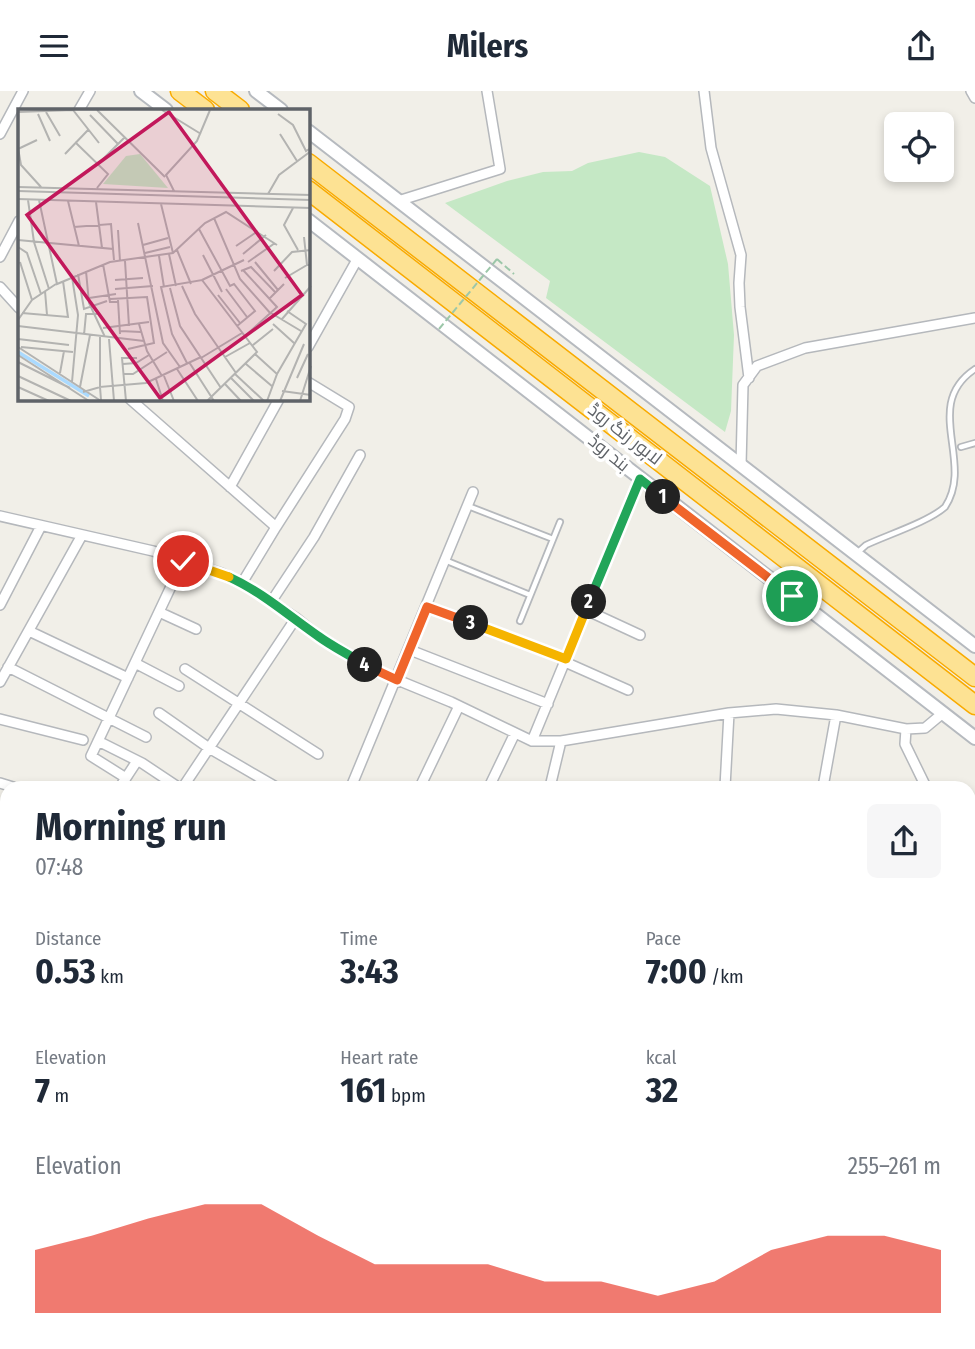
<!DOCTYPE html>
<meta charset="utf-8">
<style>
:root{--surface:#fff;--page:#f6f6f7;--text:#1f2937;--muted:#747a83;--accent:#ea4335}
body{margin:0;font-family:"Fira Sans Condensed",Cairo,sans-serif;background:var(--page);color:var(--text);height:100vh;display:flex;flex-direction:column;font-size:26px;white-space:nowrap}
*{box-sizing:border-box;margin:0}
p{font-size:23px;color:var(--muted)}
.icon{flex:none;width:38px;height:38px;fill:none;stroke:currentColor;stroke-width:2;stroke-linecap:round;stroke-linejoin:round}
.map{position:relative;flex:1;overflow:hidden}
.drawer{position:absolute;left:0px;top:690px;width:976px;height:569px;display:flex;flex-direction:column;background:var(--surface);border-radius:21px 21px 0 0;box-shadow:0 4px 10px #0003}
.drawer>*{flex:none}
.fabs{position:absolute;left:884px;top:21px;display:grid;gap:14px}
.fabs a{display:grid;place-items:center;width:70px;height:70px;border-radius:10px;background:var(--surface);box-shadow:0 4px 10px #0003;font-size:35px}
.pin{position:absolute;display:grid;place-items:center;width:60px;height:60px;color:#fff;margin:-30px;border:4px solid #fff;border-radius:50%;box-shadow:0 2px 7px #0007}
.km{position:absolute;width:35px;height:35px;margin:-18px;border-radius:50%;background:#222;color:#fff;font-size:19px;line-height:35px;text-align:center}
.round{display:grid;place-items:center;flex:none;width:74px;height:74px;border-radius:10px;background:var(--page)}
.overview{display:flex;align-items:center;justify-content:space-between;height:119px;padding:0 35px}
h1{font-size:38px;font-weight:700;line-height:52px}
.stats{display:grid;grid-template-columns:repeat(3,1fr);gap:10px;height:119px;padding:7px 35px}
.stats div{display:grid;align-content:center}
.stats b{font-size:35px;font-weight:700}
.stats small{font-size:19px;font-weight:400}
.stats p{font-size:19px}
.chart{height:196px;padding:14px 35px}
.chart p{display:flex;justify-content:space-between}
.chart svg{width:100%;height:126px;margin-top:7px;fill:var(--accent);opacity:.7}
header{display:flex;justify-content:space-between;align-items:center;height:91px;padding:0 35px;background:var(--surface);font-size:32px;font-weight:700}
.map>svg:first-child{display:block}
</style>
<header><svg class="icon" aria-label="menu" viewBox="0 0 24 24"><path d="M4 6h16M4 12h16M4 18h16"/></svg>Milers<svg class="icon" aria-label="share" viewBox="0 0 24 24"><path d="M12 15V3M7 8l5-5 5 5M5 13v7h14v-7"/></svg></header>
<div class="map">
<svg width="975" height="1258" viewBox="0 0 975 1258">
<rect width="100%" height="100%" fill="#f1efe8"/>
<path fill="#c5e8c5" d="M639,61L665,66L710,95L728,173L734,244L731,320L725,341L546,207L550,190L445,112L507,90L543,81L572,80L588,72Z"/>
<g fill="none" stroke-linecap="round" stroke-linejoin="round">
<g stroke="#b5b8bc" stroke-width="8">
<path id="service" d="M961,356L975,352
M468,415L553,448
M857,462L866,454C887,444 928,431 945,416C975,371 921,314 975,278
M447,470L530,504
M520,530L560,431"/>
</g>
<g stroke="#b5b8bc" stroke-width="12">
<path id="minor" d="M704,0L711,57L741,164L739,192L740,216L749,287
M971,0L975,7
M79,19L90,0
M0,43L23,0
M398,110L500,78L487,0
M0,166L19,130
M0,196L19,217
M308,256L358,167
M130,308L276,436L242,492
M741,374L743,294L757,275L805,257L975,227
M230,396L279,308
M0,425L153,460L221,482L242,492L296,527L318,545L378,581L451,611L532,650H561L729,622L776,618L836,624L906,638L905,653L926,696
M276,436L345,328L349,316L308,291
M271,511L314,446L360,364
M0,514L41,435
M427,516L566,568
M586,519L640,544
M159,521L196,538
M29,540L128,587
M410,559L548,613
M565,571L628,599
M135,572L179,595
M8,576L146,646
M185,578L318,663
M0,591L82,444
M159,622L209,657L276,696
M0,628L83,649
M906,638L925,637L943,622
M98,650L142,672L178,696
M532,650L640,388
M126,687L91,665L183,470
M0,692L13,696
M120,696L137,670
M183,696L296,527
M351,696L473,401
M420,696L459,615
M489,696L515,642
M550,696L561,650
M725,696L729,622
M823,696L836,624
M0,736L7,738
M0,773L7,777
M970,785L975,796
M970,826H975
M0,850L7,857
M0,874L7,867
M970,876L975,875
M970,935H975
M0,952L7,945
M0,973L7,980
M0,1018L7,1022
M970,1052L975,1051
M0,1064L7,1065
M970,1128H975
M0,1147L7,1148
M970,1243L975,1241
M783,1251L785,1258
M955,1251L957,1258
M588,1256L706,1251
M15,1258L17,1251
M68,1258L70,1251
M171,1258V1251
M244,1258L245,1251
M316,1258V1251
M428,1258V1251
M921,1258L942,1251"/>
</g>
<g stroke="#b6babf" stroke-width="16">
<path id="secondary" d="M141,0L166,19
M256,0L281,19
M308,40L975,555
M308,129L975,647"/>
</g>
<g stroke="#f9ab00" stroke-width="21">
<path id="motorway" d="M180,0L205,19
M215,0L240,19
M308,72L975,586
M308,99L975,614"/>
</g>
<path stroke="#9cc7a9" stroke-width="2" stroke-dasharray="7 3.5" stroke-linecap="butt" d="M497,168L514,183"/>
<use href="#service" stroke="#fff" stroke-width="4.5"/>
<use href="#minor" stroke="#fff" stroke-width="9"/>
<use href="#secondary" stroke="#fff" stroke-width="12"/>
<use href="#motorway" stroke="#fde293" stroke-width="18"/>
<path stroke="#9cc7a9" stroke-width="2" stroke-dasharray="7 3.5" stroke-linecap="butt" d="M439,238L497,168"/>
</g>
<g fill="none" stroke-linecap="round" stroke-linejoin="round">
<g stroke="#fff" stroke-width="14">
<path id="split-1" d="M663,406L792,505"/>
</g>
<g stroke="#fff" stroke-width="14">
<path id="split-2" d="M589,511L640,388L663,406"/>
</g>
<g stroke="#fff" stroke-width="14">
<path id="split-3" d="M471,532L566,568L589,511"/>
</g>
<g stroke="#fff" stroke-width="14">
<path id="split-4" d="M365,574L397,589L427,516L471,532"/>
</g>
<g stroke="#fff" stroke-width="14">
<path id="split-5" d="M229,486C262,501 289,525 318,545C333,556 350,564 365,574"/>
</g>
<g stroke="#fff" stroke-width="14">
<path id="split-6" d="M183,470L229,486"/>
</g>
<use href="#split-1" stroke="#f0652b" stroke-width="9"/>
<use href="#split-2" stroke="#22a559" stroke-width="9"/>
<use href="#split-3" stroke="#f5b400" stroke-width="9"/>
<use href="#split-4" stroke="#f0652b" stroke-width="9"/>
<use href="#split-5" stroke="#22a559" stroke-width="9"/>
<use href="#split-6" stroke="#f5b400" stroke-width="9"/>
</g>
<g text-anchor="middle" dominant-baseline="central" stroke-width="7" stroke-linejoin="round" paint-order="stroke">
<g font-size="18" fill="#5f6368" stroke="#fff">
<text transform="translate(625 343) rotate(38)">لاہور رنگ روڈ</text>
<text transform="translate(609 362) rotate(39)">بند روڈ</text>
</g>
</g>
<g transform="translate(18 18)">
<rect width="292" height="292" fill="#f1efe8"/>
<path d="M122,45L150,79L85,75L108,47Z" fill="#c5e8c5"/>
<path fill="none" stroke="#aadaff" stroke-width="3.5" d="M0,243L71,287"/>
<path fill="none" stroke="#b3b3b1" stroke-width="2" d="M79,1L147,68M144,1L183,25M0,3L55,1L81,34M28,3L42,27M20,5L32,32M260,5L275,16L288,42L293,39M72,6L100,35M262,25L279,52M57,33L90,65L79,79M0,39L3,56L23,78M0,40L19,31M47,45L70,21M80,55L107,28M0,78L293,86M0,82L293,91M156,82L148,66L179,32L192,1M250,85L261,66L293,42M0,90L293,99M10,91L16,133L31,180M21,91L39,175L92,153L155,144L187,114L208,103L259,136M50,92L61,137M78,93L84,139M143,95L155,144M275,99L266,116L280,141M196,109L222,170L253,205M120,114L145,234L162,258M56,118L93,115L95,140M181,120L212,177L216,175L237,202L219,217M100,121L102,152M286,128L289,156H293M0,131L95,140L96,151M125,136L150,129M218,137L240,122M0,138L9,144L23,185M159,141L173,175M127,144L152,138M151,145L158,177M225,145L248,126M185,146L204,183M141,147L146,178M107,152L111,217M2,153L14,191M230,153L257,134M237,153L260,181M85,155L92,193H100M225,161L259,198L227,227M68,162L71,194L87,228M223,162L233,158L258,184M256,162L274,143L293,141M60,165L66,200L89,192M267,169L289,156M97,171L125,169M184,171L226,151M164,177L177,205L218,264M152,179L162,217L203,279M97,180L135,177M208,180L229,208M27,182L29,206M200,186L222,214M71,189L98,185M92,190L129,188L136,234L110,240M251,190L266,175M100,191L102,225M4,204L50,208L45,172M253,204L283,222M264,210L293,177M0,211L14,191L38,175M121,215L129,242L144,267M255,215L276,234M0,217L126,232M85,219L131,213M102,222L123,223M66,226L68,205H79M82,228V278L128,274L183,248M0,230L51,236M91,230L96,292M235,236L255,220M0,238L83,292M3,238L55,243M237,245L259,265L249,292M0,246L71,292M207,248L232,234M183,249L224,224M0,253L52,279M171,253L196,292M169,254L154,225L143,178L184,171L239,243L189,292M105,255L118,254L131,246M228,255L255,278M159,260L180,292M42,264L46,242M106,265H115L149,243M217,265L246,292M259,265L288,215L269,202M0,267L53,292M146,267L156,292M213,269L236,292M279,269L290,245M138,270L145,292M54,273L60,206L54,168M207,275L223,292M0,278L31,292M62,278L72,226M264,282L293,286M65,283L82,278L83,291M108,292L104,249H119M262,292L286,235M282,292L293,257"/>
<path fill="#c2185b" fill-opacity="0.15" stroke="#c2185b" stroke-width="3.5" d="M151,3L284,186L142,289L9,106Z"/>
<rect width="292" height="292" fill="none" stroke="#5f6368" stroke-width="3.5"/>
</g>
</svg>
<div class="fabs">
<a><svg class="icon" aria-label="locate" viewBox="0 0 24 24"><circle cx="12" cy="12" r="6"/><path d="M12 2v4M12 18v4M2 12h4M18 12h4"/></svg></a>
</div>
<div class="pin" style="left:792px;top:505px;background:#1e9e55"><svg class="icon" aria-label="arrive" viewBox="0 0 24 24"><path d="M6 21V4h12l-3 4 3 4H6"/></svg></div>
<div class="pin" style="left:183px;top:470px;background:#d93025"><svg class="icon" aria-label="check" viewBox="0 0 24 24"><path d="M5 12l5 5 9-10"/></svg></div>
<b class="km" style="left:663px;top:406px">1</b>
<b class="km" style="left:589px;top:511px">2</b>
<b class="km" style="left:471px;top:532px">3</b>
<b class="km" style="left:365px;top:574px">4</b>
<section class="drawer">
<div class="overview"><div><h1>Morning run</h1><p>07:48</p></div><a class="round"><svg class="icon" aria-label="share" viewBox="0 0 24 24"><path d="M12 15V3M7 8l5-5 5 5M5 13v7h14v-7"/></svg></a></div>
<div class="stats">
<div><p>Distance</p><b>0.53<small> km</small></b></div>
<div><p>Time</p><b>3:43</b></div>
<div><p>Pace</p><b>7:00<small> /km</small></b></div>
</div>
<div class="stats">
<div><p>Elevation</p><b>7<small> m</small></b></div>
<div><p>Heart rate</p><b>161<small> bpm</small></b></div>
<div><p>kcal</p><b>32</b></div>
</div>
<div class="chart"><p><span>Elevation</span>255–261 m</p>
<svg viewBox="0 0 160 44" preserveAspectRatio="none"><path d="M0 44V22L10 17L20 11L30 6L40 6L50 17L60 27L70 27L80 27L90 33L100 33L110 38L120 33L130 22L140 17L150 17L160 22V44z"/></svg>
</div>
</section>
</div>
